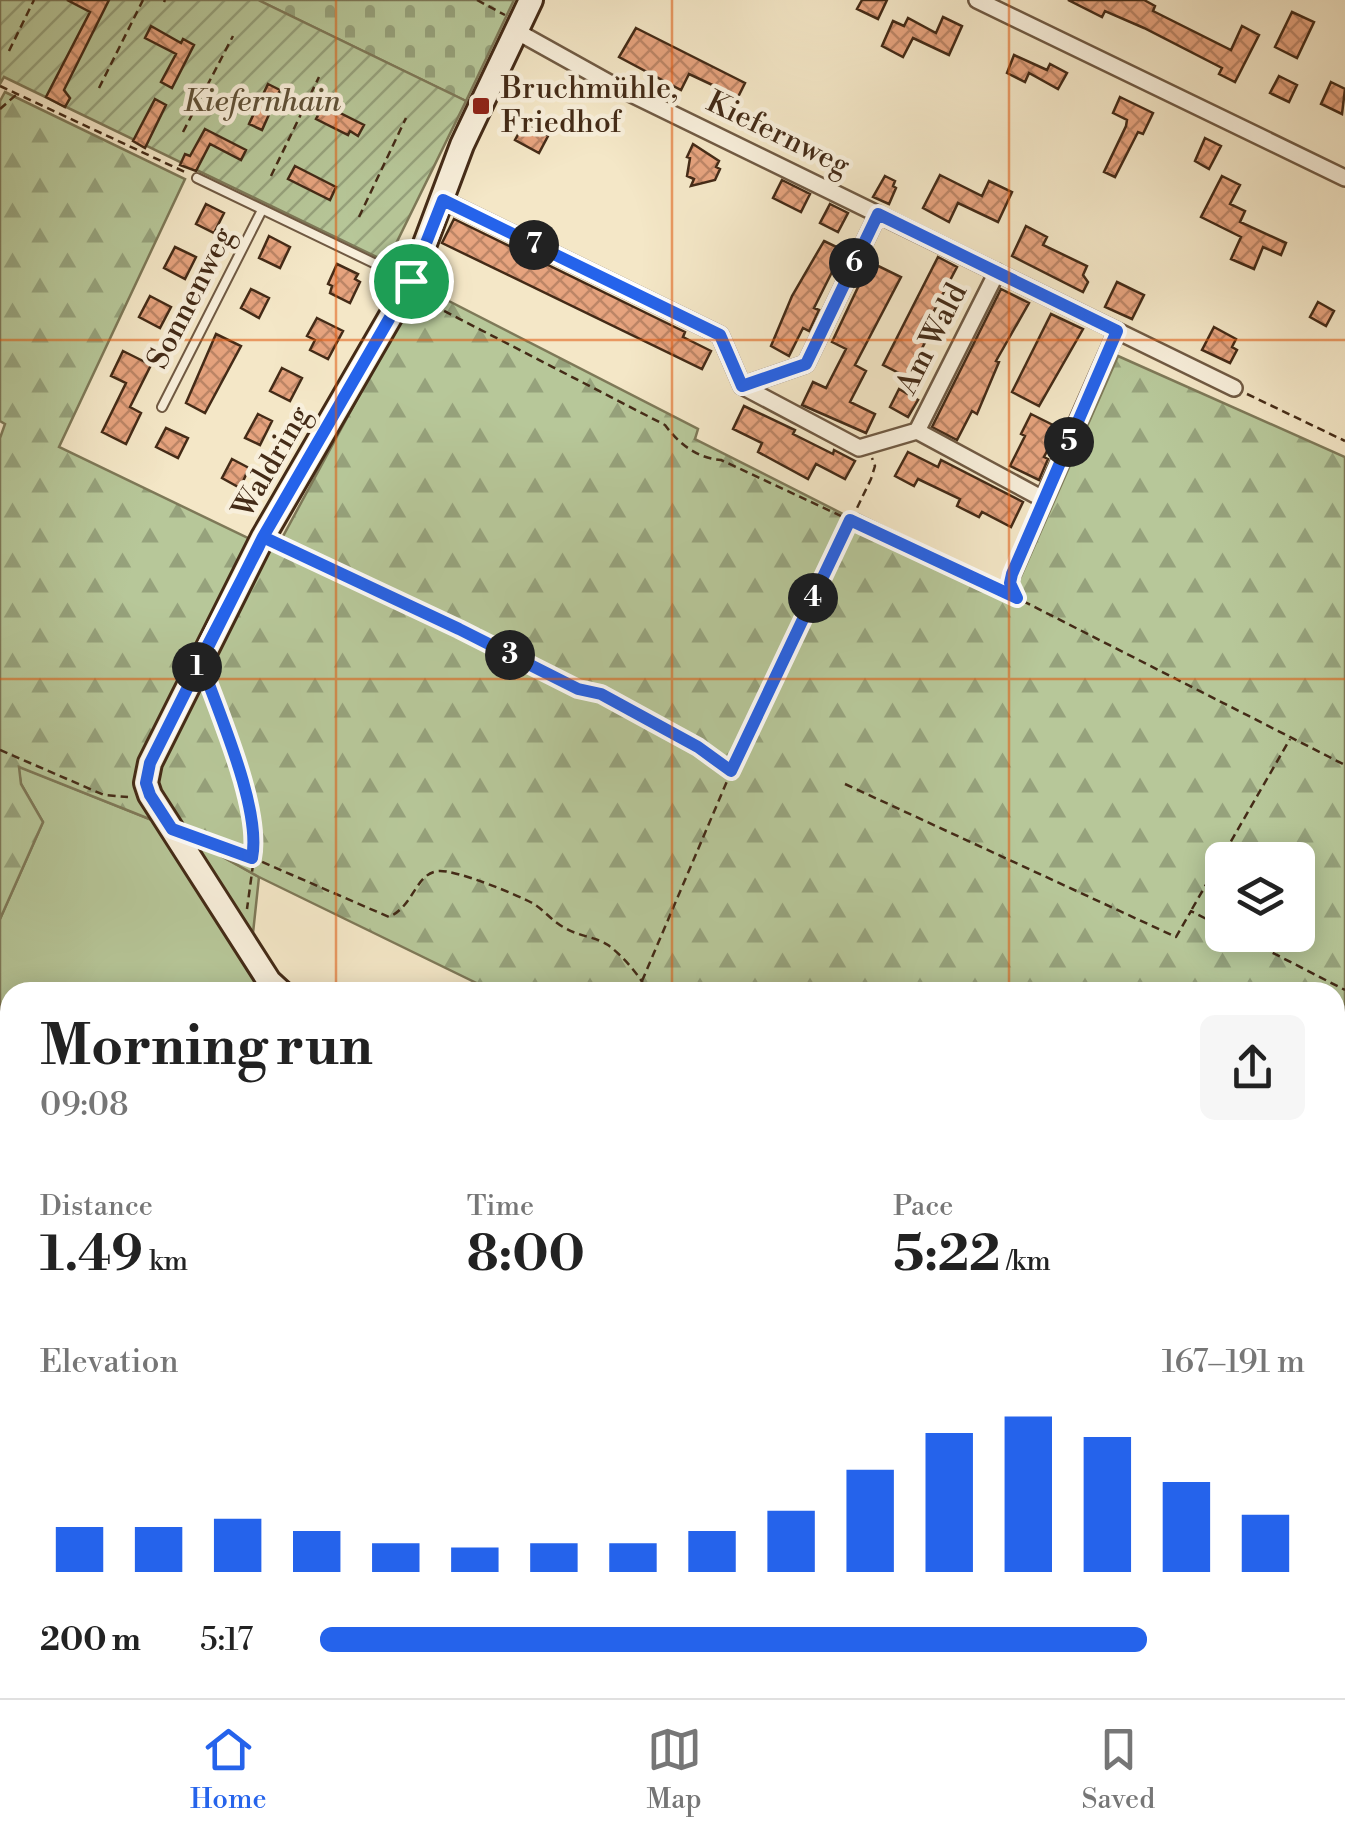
<!DOCTYPE html>
<meta charset="utf-8">
<style>
:root{--surface:#fff;--page:#f6f6f6;--text:#222;--muted:#767676;--line:#e0e0e0;--accent:#2563eb}
body{margin:0;font-family:"Libre Bodoni",serif;background:var(--page);color:var(--text);height:100vh;display:flex;flex-direction:column;font-size:38px;white-space:nowrap}
*{box-sizing:border-box;margin:0}
p{font-size:32px;color:var(--muted)}
.icon{flex:none;width:55px;height:55px;fill:none;stroke:currentColor;stroke-width:2;stroke-linecap:round;stroke-linejoin:round}
.map{position:relative;flex:1;overflow:hidden}
.drawer{position:absolute;left:0px;top:982px;width:1345px;height:718px;display:flex;flex-direction:column;background:var(--surface);border-radius:30px 30px 0 0;box-shadow:0 5px 25px #0003}
.drawer>*{flex:none}
.tools{position:absolute;left:1205px;top:842px;display:grid;gap:20px}
.tools a{display:grid;place-items:center;width:110px;height:110px;border-radius:15px;background:var(--surface);box-shadow:0 5px 25px #0003;font-size:50px}
.pin{position:absolute;display:grid;place-items:center;width:85px;height:85px;color:#fff;margin:-42px;border:5px solid #fff;border-radius:50%;box-shadow:0 2px 10px #0007}
.km{position:absolute;width:50px;height:50px;margin:-25px;border-radius:50%;background:#222;color:#fff;font-size:28px;line-height:50px;text-align:center}
.round{display:grid;place-items:center;flex:none;width:105px;height:105px;border-radius:15px;background:var(--page)}
.overview{display:flex;align-items:center;justify-content:space-between;height:170px;padding:0 40px}
h1{font-size:55px;font-weight:800;line-height:75px}
.stats{display:grid;grid-template-columns:repeat(3,1fr);gap:15px;height:170px;padding:10px 40px}
.stats div{display:grid;align-content:center}
.stats b{font-size:50px;font-weight:800}
.stats small{font-size:28px;font-weight:400}
.stats p{font-size:28px}
.chart{height:280px;padding:20px 40px}
.chart p{display:flex;justify-content:space-between}
.chart svg{width:100%;height:180px;margin-top:10px;stroke:var(--accent);stroke-width:6}
ul{padding:0 40px;list-style:none;font-size:32px}
li{display:grid;grid-template-columns:160px 120px 1fr;align-items:center;height:75px}
li i{height:25px;border-radius:12px;background:var(--accent)}
.tabs{display:flex;justify-content:space-around;align-items:center;height:140px;border-top:2px solid var(--line);background:var(--surface);font-size:28px;color:var(--muted)}
.tabs a{display:grid;justify-items:center;gap:5px}
.tabs .selected{color:var(--accent)}
.map>svg:first-child{display:block}
</style>
<div class="map">
<svg width="1345" height="1698" viewBox="0 0 1345 1698">
<defs>
<pattern id="forest-firs" width="22" height="20" patternUnits="userSpaceOnUse" patternTransform="scale(2.5)"><rect width="22" height="20" fill="#b7c799"/><path d="M5 1l3.5 6h-7zM16 11l3.5 6h-7z" fill="#96a27c"/></pattern>
<pattern id="cemetery-stones" width="16" height="16" patternUnits="userSpaceOnUse" patternTransform="scale(2.5)"><rect width="16" height="16" fill="#b7c799"/><path d="M2 7V4a2 2 0 0 1 4 0v3zM10 15v-3a2 2 0 0 1 4 0v3z" fill="#96a27c"/></pattern>
<pattern id="garden-furrows" width="10" height="10" patternUnits="userSpaceOnUse" patternTransform="scale(2.5)"><rect width="10" height="10" fill="#b7c799"/><path d="M-1 1l2-2M0 10L10 0M9 11l2-2" fill="none" stroke="#96a27c"/></pattern>
<pattern id="building-cross-hatch" width="8" height="8" patternUnits="userSpaceOnUse" patternTransform="scale(2.5)"><rect width="8" height="8" fill="#e6a37e"/><path d="M0 0l8 8M0 8l8-8" fill="none" stroke="#bc8566"/></pattern>
</defs>
<rect width="100%" height="100%" fill="#f4e7c7"/>
<filter id="stains"><feTurbulence type="fractalNoise" baseFrequency=".002" numOctaves="4"/><feColorMatrix values="0 0 0 0 .2 0 0 0 0 .09 0 0 0 0 .02 0 0 0 .5 -.17"/></filter>
<radialGradient id="worn" r=".72"><stop offset=".6" stop-color="#630" stop-opacity="0"/><stop offset="1" stop-color="#630" stop-opacity=".3"/></radialGradient>
<path fill="#b7c799" stroke="#7e7958" stroke-width="2.5" d="M18,766L167,826L259,877L253,933L254,976L269,992H10V1476L0,1473V919L43,822L21,784Z
M1345,1274V1376L1335,1371V1297Z"/>
<path fill="url(#forest-firs)" stroke="#7e7958" stroke-width="2.5" fill-rule="evenodd" d="M5,92L185,179L59,447L275,551L420,283L444,296L443,298L698,429L695,439L847,516L858,514L1015,590L1118,356L1345,457V1274L1335,1297V992H495L259,877L167,826L19,767L21,784L43,822L0,919V438L5,424L0,421V101ZM1222,860H1298V935H1222Z
M0,1473L10,1476V1690H121L118,1698H0Z"/>
<path fill="url(#cemetery-stones)" stroke="#7e7958" stroke-width="2.5" d="M258,0H514L466,101Z"/>
<path fill="url(#garden-furrows)" stroke="#7e7958" stroke-width="2.5" d="M0,0H258L466,101L387,262L4,77L0,84Z"/>
<path fill="url(#building-cross-hatch)" stroke="#442b17" stroke-width="2.5" d="M67,0H109L64,90L70,98L65,107L46,97L90,12Z
M862,0H887L878,19L857,9Z
M1068,0H1144L1155,6L1153,11L1231,50L1242,26L1259,35L1235,82L1219,74L1222,68L1144,28L1105,11L1102,17Z
M1292,12L1314,22L1297,58L1275,47Z
M943,17L962,26L949,55L913,38L903,57L882,46L893,21L904,26L908,18L936,33Z
M151,26L181,43L183,39L194,45L172,88L161,82L176,54L145,38Z
M636,28L745,83L738,97L689,74L681,90L619,57Z
M1014,55L1047,70L1050,64L1067,73L1058,89L1029,73L1025,82L1007,73Z
M1279,76L1297,85L1289,102L1270,93Z
M1331,82L1345,89L1342,114L1321,104Z
M268,84L280,90L262,130L249,124Z
M1120,97L1153,113L1143,134L1138,132L1115,177L1104,172L1126,126L1127,120L1113,113Z
M155,99L166,105L145,148L133,141Z
M322,108L330,113L332,109L364,125L358,136L350,131L348,135L316,119Z
M524,124L548,136L539,153L515,140Z
M205,129L246,150L241,160L210,144L196,171L180,165L185,154L190,156Z
M1205,138L1221,146L1209,169L1195,161Z
M693,144L719,161L716,167L720,169L715,180L691,186L694,179L687,176L690,158L687,157Z
M295,166L336,187L330,200L288,179Z
M940,175L982,196L989,181L1012,192L998,222L958,203L949,222L923,208Z
M885,176L895,181L893,186L896,188L889,204L873,197Z
M1222,176L1240,185L1230,204L1245,211L1240,222L1286,243L1281,255L1263,247L1254,269L1231,259L1241,237L1201,217Z
M782,180L810,194L801,212L773,198Z
M206,204L224,213L214,233L196,224Z
M830,204L848,213L838,232L820,223Z
M454,219L685,332L683,337L711,351L702,369L442,243Z
M1026,226L1047,237L1043,245L1087,266L1083,275L1088,282L1083,292L1012,256Z
M269,236L290,247L280,268L259,258Z
M824,241L843,250L814,308L819,310L811,327L809,331L803,328L789,356L771,346L792,296Z
M175,247L196,257L185,279L164,268Z
M938,257L957,267L926,326L932,329L907,377L883,365Z
M870,262L901,277L855,365L866,371L850,402L875,414L866,433L802,405L813,382L826,388L846,349L832,342Z
M337,264L358,274L355,279L360,282L350,303L330,293L332,286L328,284Z
M1117,282L1144,295L1132,319L1105,307Z
M251,289L269,298L259,318L241,308Z
M1001,289L1029,303L996,361L999,362L977,414L972,411L957,440L932,427Z
M150,296L171,307L160,328L139,317Z
M1318,302L1334,311L1326,326L1310,317Z
M1051,314L1083,329L1039,406L1012,392Z
M317,318L343,331L328,359L310,350L315,340L307,336Z
M1214,327L1236,339L1232,347L1237,350L1230,363L1202,350Z
M216,334L241,346L205,413L186,403Z
M123,351L151,365L130,407L141,413L126,444L102,432L126,383L111,376Z
M282,368L302,378L290,401L270,391Z
M899,389L918,400L908,417L890,407Z
M744,406L795,430L793,434L833,454L834,450L855,461L845,479L816,464L808,479L758,452L762,443L733,429Z
M258,414L272,421L260,445L245,438Z
M1031,414L1059,428L1044,457L1048,459L1039,480L1010,466L1025,436L1021,434Z
M166,428L188,438L178,458L156,447Z
M908,452L938,467L941,460L1023,502L1011,527L982,512L979,517L957,506L960,499L918,479L914,486L895,476Z
M232,459L249,468L240,488L222,478Z"/>
<g fill="none" stroke-linecap="round" stroke-linejoin="round">
<g stroke="#705a43" stroke-width="12">
<path id="lane" d="M197,178L407,279
M162,407L262,210
M1335,1382L1345,1386
M498,1698L501,1690"/>
</g>
<g stroke="#705a43" stroke-width="20">
<path id="street" d="M977,0L1345,178
M516,31L613,85L1234,388
M443,200L720,335L742,386L859,448L917,431L1043,499L1117,331
M742,386L806,364L878,214
M917,431L997,272
M1335,1526L1345,1531
M547,1690L564,1698
M611,1690L628,1698
M1122,1690L1138,1698
M794,1698L798,1690"/>
</g>
<g stroke="#442b17" stroke-width="28">
<path id="secondary" d="M281,992L269,981L150,795L146,783L150,763L263,537L411,281L462,145L531,0
M135,1698L137,1690"/>
</g>
<path stroke="#442b17" stroke-width="2.5" stroke-dasharray="8 5" stroke-linecap="butt" d="M477,0L505,15
M164,2L165,0
M9,51L34,0
M0,86L187,173
M99,88L143,0
M0,109L17,94
M183,132L233,36
M271,176L319,77
M359,217L406,118
M421,299L665,425C679,444 697,458 721,460L1017,598L1345,765
M1247,394L1345,441
M282,547L459,629L578,689L601,694L698,747L730,770
M1016,595L1010,583L1011,574L1037,515
M210,689L246,793L256,843L247,909
M0,750L104,795L128,797
M845,784L1176,937L1191,911L1222,927
M201,840L253,858L389,917C414,906 415,874 438,871C455,869 518,895 534,904C545,911 553,922 565,928C578,936 596,937 608,945C623,956 640,976 648,992
M1192,909L1290,739
M1238,935L1345,990
M642,981L742,746L871,479L875,466L872,458"/>
<use href="#lane" stroke="#f8efdb" stroke-width="8"/>
<use href="#street" stroke="#f8efdb" stroke-width="15"/>
<use href="#secondary" stroke="#f8efdb" stroke-width="22"/>
</g>
<g fill="none" stroke-linecap="round" stroke-linejoin="round">
<g stroke="#fff" stroke-width="20">
<path id="route" d="M411,281L263,537L150,763L146,783L150,795L172,829L252,858C262,809 217,709 200,660L258,548L263,537L459,629L578,689L601,694L698,747L731,771L850,520L1017,598L1010,583L1012,574L1117,331L878,214L806,364L742,386L720,335L443,200L411,281"/>
</g>
<use href="#route" stroke="#2563eb" stroke-width="12"/>
</g>
<path fill="none" stroke="#e0570d" stroke-width="2.5" stroke-opacity="0.55" d="M336,0V992M672,0V992M1009,0V992M0,340H1345M0,679H1345M0,1019H10M1335,1019H1345M0,1358H10M1335,1358H1345M336,1690V1698M672,1690V1698M1009,1690V1698"/>
<rect fill="#8f2418" stroke="#f8efdb" stroke-width="4" x="471" y="96" width="20" height="20" rx="5"/>
<g text-anchor="middle" dominant-baseline="central" stroke-width="9" stroke-linejoin="round" paint-order="stroke">
<g font-size="30" fill="#442b17" stroke="#f8efdb" text-anchor="start">
<text x="501" y="89">Bruchmühle,<tspan x="501" dy="34">Friedhof</tspan></text>
</g>
<g font-size="30" font-style="italic" fill="#615238" stroke="#f8efdb">
<text x="262" y="102">Kiefernhain</text>
</g>
<g font-size="30" fill="#442b17" stroke="#f8efdb">
<text transform="translate(778 134) rotate(26)">Kiefernweg</text>
<text transform="translate(191 298) rotate(-63)">Sonnenweg</text>
<text transform="translate(932 339) rotate(-63)">Am Wald</text>
<text transform="translate(272 462) rotate(-60)">Waldring</text>
</g>
</g>
<rect width="100%" height="100%" filter="url(#stains)"/>
<rect width="100%" height="100%" fill="url(#worn)"/>
</svg>
<div class="tools">
<a><svg class="icon" aria-label="layers" viewBox="0 0 24 24"><path d="M12 4l9 5-9 5-9-5zM3 14l9 5 9-5"/></svg></a>
</div>
<div class="pin" style="left:411px;top:281px;background:#1e9e55"><svg class="icon" aria-label="arrive" viewBox="0 0 24 24"><path d="M6 21V4h12l-3 4 3 4H6"/></svg></div>
<b class="km" style="left:197px;top:667px">1</b>
<b class="km" style="left:510px;top:655px">3</b>
<b class="km" style="left:813px;top:598px">4</b>
<b class="km" style="left:1069px;top:442px">5</b>
<b class="km" style="left:854px;top:263px">6</b>
<b class="km" style="left:534px;top:245px">7</b>
<section class="drawer">
<div class="overview"><div><h1>Morning run</h1><p>09:08</p></div><a class="round"><svg class="icon" aria-label="share" viewBox="0 0 24 24"><path d="M12 15V3M7 8l5-5 5 5M5 13v7h14v-7"/></svg></a></div>
<div class="stats">
<div><p>Distance</p><b>1.49<small> km</small></b></div>
<div><p>Time</p><b>8:00</b></div>
<div><p>Pace</p><b>5:22<small> /km</small></b></div>
</div>
<div class="chart"><p><span>Elevation</span>167–191 m</p>
<svg viewBox="0 0 160 44" preserveAspectRatio="none"><path d="M5 44V33M15 44V33M25 44V31M35 44V34M45 44V37M55 44V38M65 44V37M75 44V37M85 44V34M95 44V29M105 44V19M115 44V10M125 44V6M135 44V11M145 44V22M155 44V30"/></svg>
</div>
<ul>
<li><b>200 m</b>5:17<i style="width:84%"></i></li>
</ul>
</section>
</div>
<nav class="tabs">
<a class="selected"><svg class="icon" aria-label="home" viewBox="0 0 24 24"><path d="M3 11l9-7 9 7M6 9v11h12V9"/></svg>Home</a>
<a><svg class="icon" aria-label="map" viewBox="0 0 24 24"><path d="M3 6l6-2 6 2 6-2v14l-6 2-6-2-6 2zM9 4v14M15 6v14"/></svg>Map</a>
<a><svg class="icon" aria-label="saved" viewBox="0 0 24 24"><path d="M7 4h10v16l-5-4-5 4z"/></svg>Saved</a>
</nav>
